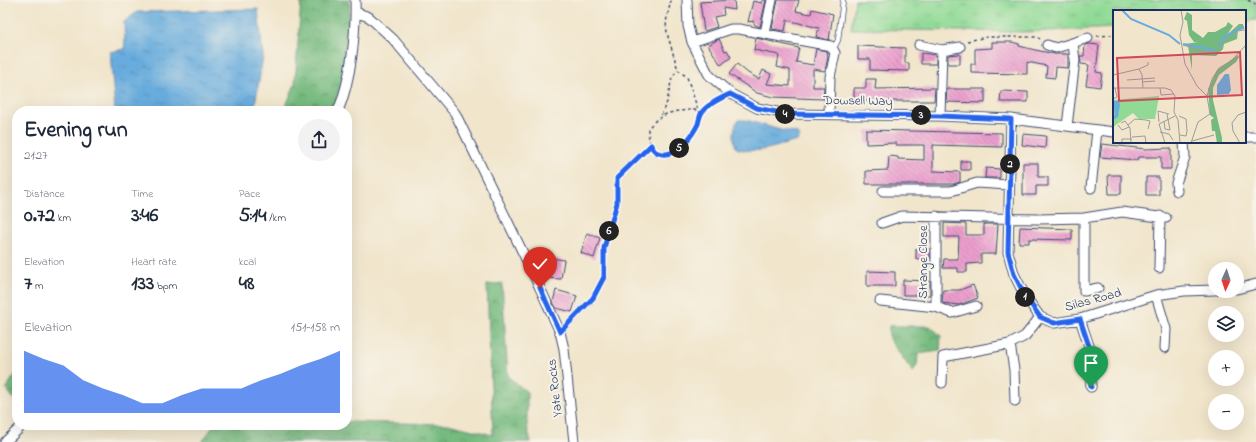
<!DOCTYPE html>
<meta charset="utf-8">
<style>
:root{--surface:#fff;--page:#f2f2f3;--text:#1f2937;--muted:#747a83;--accent:#2563eb}
body{margin:0;font-family:"Indie Flower",sans-serif;background:var(--page);color:var(--text);height:100vh;display:flex;flex-direction:column;font-size:15px;white-space:nowrap}
*{box-sizing:border-box;margin:0}
p{font-size:13px;color:var(--muted)}
.icon{flex:none;width:22px;height:22px;fill:none;stroke:currentColor;stroke-width:2;stroke-linecap:round;stroke-linejoin:round}
.map{position:relative;flex:1;overflow:hidden}
.details{position:absolute;left:12px;top:106px;width:340px;height:324px;display:flex;flex-direction:column;background:var(--surface);border-radius:16px;box-shadow:0 4px 16px #0002}
.details>*{flex:none}
.needle{width:26px;rotate:183deg}
.buttons{position:absolute;left:1208px;top:262px;display:grid;gap:8px}
.buttons a{display:grid;place-items:center;width:36px;height:36px;border-radius:50%;background:var(--surface);box-shadow:0 4px 16px #0002;font-size:20px}
.pin{position:absolute;display:grid;place-items:center;width:34px;height:34px;color:#fff;margin:-41px -17px;border-radius:50% 50% 50% 0;rotate:-45deg;box-shadow:0 0 4px #0007}
.pin .icon{rotate:45deg}
.km{position:absolute;width:20px;height:20px;margin:-10px;border-radius:50%;background:#222;color:#fff;font-size:11px;line-height:20px;text-align:center}
.round{display:grid;place-items:center;flex:none;width:42px;height:42px;border-radius:21px;background:var(--page)}
.overview{display:flex;align-items:center;justify-content:space-between;height:68px;padding:0 12px}
h1{font-size:22px;font-weight:700;line-height:30px}
.stats{display:grid;grid-template-columns:repeat(3,1fr);gap:6px;height:68px;padding:4px 12px}
.stats div{display:grid;align-content:center}
.stats b{font-size:20px;font-weight:700}
.stats small{font-size:11px;font-weight:400}
.stats p{font-size:11px}
.chart{height:112px;padding:8px 12px}
.chart p{display:flex;justify-content:space-between}
.chart svg{width:100%;height:72px;margin-top:4px;fill:var(--accent);opacity:.7}
.map>svg:first-child{display:block}
</style>
<div class="map">
<svg width="1256" height="442" viewBox="0 0 1256 442">
<defs>
<pattern id="forest-crowns" width="20" height="18" patternUnits="userSpaceOnUse"><rect width="20" height="18" fill="#74ba7e"/><path d="M2 6a3 3 0 1 1 6 0M12 15a3 3 0 1 1 6 0" fill="none" stroke="#5e986a"/></pattern>
<pattern id="park-tufts" width="24" height="20" patternUnits="userSpaceOnUse"><rect width="24" height="20" fill="#90da95"/><path d="M3 7l-1-3M5 7V3M7 7l1-3M15 17l-1-3M17 17v-4M19 17l1-3" fill="none" stroke="#7cbb83"/></pattern>
<pattern id="water-ripples" width="26" height="14" patternUnits="userSpaceOnUse"><rect width="26" height="14" fill="#68acdd"/><path d="M2 4q2-2 4 0t4 0M15 11q2-2 4 0t4 0" fill="none" stroke="#558cb6"/></pattern>
<pattern id="building-back-hatch" width="6" height="6" patternUnits="userSpaceOnUse"><rect width="6" height="6" fill="#ec9fcd"/><path d="M-1 5l2 2M0 0l6 6M5-1l2 2" fill="none" stroke="#be82aa"/></pattern>
</defs>
<rect width="100%" height="100%" fill="#f7f3e8"/>
<filter id="ink" filterUnits="userSpaceOnUse"><feTurbulence type="fractalNoise" baseFrequency=".025" numOctaves="2"/><feDisplacementMap in="SourceGraphic" scale="8" xChannelSelector="R" yChannelSelector="G"/><feConvolveMatrix kernelMatrix="1 2 1 2 8 2 1 2 1" color-interpolation-filters="sRGB"/></filter>
<filter id="wash" filterUnits="userSpaceOnUse"><feTurbulence type="fractalNoise" baseFrequency=".012" numOctaves="4" result="noise"/><feDisplacementMap in="SourceGraphic" scale="16" xChannelSelector="R" yChannelSelector="G"/><feGaussianBlur stdDeviation="0.9" result="paint"/><feColorMatrix in="noise" values="0 0 0 0 0 0 0 0 0 0 0 0 0 0 0 0 0 1.4 0 .05"/><feComposite in="paint" operator="in"/></filter>
<g filter="url(#wash)">
<rect width="100%" height="100%" fill="#f1e5cb"/>
<path fill="url(#forest-crowns)" stroke="#48746e" d="M301,0H350L343,79L332,111H284L295,84Z
M502,283L508,377L527,392V426L531,442H202L214,425H347V422L448,424L493,435L487,285Z
M889,326H930L941,336L940,351L918,354L917,365L913,372L889,339Z
M17,372V404L6,388Z"/>
<path fill="url(#park-tufts)" stroke="#56847a" d="M855,0H1256V20L1245,21V11H1114V28L1025,32L851,29Z"/>
<path fill="url(#water-ripples)" stroke="#426e9e" d="M258,9L263,56L254,111H115L110,52L125,49L124,22L137,12Z
M738,120H746L780,130L797,133L800,137L797,141C776,146 757,155 736,148C733,139 733,128 738,120Z"/>
<g id="blocks">
<path fill="url(#building-back-hatch)" d="M734,0L735,10L723,8L724,15L714,17L717,27L704,31L700,2Z
M762,0H766L760,27L755,25L753,21L748,22L753,1L762,3Z
M778,0H799L796,11L811,14L812,9L833,14L829,40L816,37L819,28L787,20L785,31L772,29Z
M756,38L799,48L796,62L813,65L816,49L827,51L828,57L825,71L813,69V87H824L823,99L773,97L757,93L729,74L737,64L748,73L759,79L763,70L771,74L767,84L790,86V70L777,67L779,55L754,50Z
M719,39L725,51L727,50L731,57L721,65L708,45Z
M992,42H1012L1019,44V46L1035,50L1055,54H1068V68L1056,67L1055,78L1046,77L1047,66L1027,62V74L971,73V64H975V49L992,48Z
M1089,44L1099,45L1096,72L1102,73L1100,87L1086,85L1089,65L1081,64L1080,56H1084L1085,45Z
M858,46L905,48V63H909V71L870,70V59H858Z
M921,53L936,55V64H921Z
M960,54V64H948V55Z
M866,79H876L875,89L935,88L934,101H854V88H866Z
M947,89H985V103L946,102Z
M1001,91L1028,92V102H1000Z
M866,130L1002,133V147L933,145V171L960,172V182L954,184H866V171L888,170L889,156L898,157V159L924,160V145H896V143L866,144Z
M1023,134L1046,136L1045,148L1022,145Z
M1102,144L1146,149L1171,148V169H1161V157H1138L1137,160L1100,157Z
M961,161H970V170H961Z
M1023,163H1038V177H1048V186H1036V195H1023Z
M986,168L1000,169V178H985Z
M1108,175H1121V194H1109Z
M1146,177H1159V195H1146Z
M944,223L966,224V235H984V224H998L996,254H981V263L967,264V272H958V268H943L944,259H958L959,237H944Z
M1020,227L1072,229V240L1029,239V243H1019Z
M587,233L600,238L594,258L581,253Z
M916,249H930V258L916,259Z
M531,255L564,260L561,279L542,278Z
M867,271L895,272V286H867Z
M903,280L930,281V295H903Z
M973,285L978,298L959,305L942,303L943,290H960Z
M556,290L577,296L572,312L556,308L553,302Z"/>
</g>
</g>
<g filter="url(#ink)">
<use href="#blocks" fill-opacity="0" stroke="#3b4a6e" stroke-width="1"/>
<g fill="none" stroke-linecap="round" stroke-linejoin="round">
<g stroke="#3b4a6e" stroke-width="6">
<path id="lane" d="M834,48L838,40L843,0
M560,332L593,298"/>
</g>
<g stroke="#3b4a6e" stroke-width="11">
<path id="street" d="M687,0L688,26L692,42L709,75L731,94L757,108L786,114L940,116L1011,119L1114,132
M355,12L369,17L393,39L455,113L540,288L560,332L564,349L574,442
M765,33L772,0
M692,42L731,29H739L831,46L835,53L830,77L829,114
M919,45L942,50L960,47
M1047,45L1056,48L1088,38
M338,111C351,80 356,34 355,0
M940,116L942,50
M1011,119L1008,252L1014,274L1025,296L1040,317L1054,323L1080,319L1156,295L1184,291L1215,290
M1067,126L1075,60L1073,44
M1245,137H1256
M1091,188L1097,130
M883,191H951L977,183L1009,185
M1177,191L1176,183L1185,157L1184,142
M1084,218V291L1098,288
M882,223L902,216L1039,219L1084,218L1122,212L1166,218
M1159,268L1160,216
M1237,289L1256,284
M1156,295L1166,329L1165,348
M880,301L936,307L952,313L976,306
M936,307V216
M1080,319L1090,349L1091,387
M1010,344L1014,370L1015,401
M942,383L943,357L1010,344L1025,336L1040,317
M5,442L23,425"/>
</g>
<path stroke="#3b4a6e" stroke-width="1.5" stroke-dasharray="3 3" stroke-linecap="butt" d="M671,0L666,22L667,33L678,70L687,77L698,110
M1248,0L1256,5
M1097,36L1114,35
M967,41L987,37H1037L1040,39
M701,113L698,110C679,110 660,111 648,129C649,167 679,156 693,133C697,127 698,118 701,112C704,107 716,100 721,98
M661,115L667,102L672,77L678,70
M596,293L604,277V248L617,203V178L651,145"/>
<use href="#lane" stroke="#fff" stroke-width="4.5"/>
<use href="#street" stroke="#fff" stroke-width="9"/>
</g>
</g>
<g fill="none" stroke-linecap="round" stroke-linejoin="round" filter="url(#ink)">
<g stroke="#fff" stroke-width="8">
<path id="route" d="M540,288L560,332L593,298L604,277V248L617,203V178L651,145C653,151 656,153 662,154C678,156 692,136 698,124C699,120 700,115 702,112C708,104 721,98 730,94L757,108L786,114L940,116L1011,119L1008,252L1014,274L1025,296L1040,317L1054,323L1080,319L1090,349L1091,387"/>
</g>
<use href="#route" stroke="#2563eb" stroke-width="5"/>
</g>
<g text-anchor="middle" dominant-baseline="central" stroke-width="4" stroke-linejoin="round" paint-order="stroke">
<g font-size="13" fill="#1b2f5e" stroke="#f7f3e8">
<text transform="translate(858 101) rotate(1)">Dowsell Way</text>
<text transform="translate(923 262) rotate(-90)">Strange Close</text>
<text transform="translate(1093 300) rotate(-15)">Silas Road</text>
<text transform="translate(555 388) rotate(-96)">Yate Rocks</text>
</g>
</g>
<g transform="translate(1113 10)">
<rect width="133" height="133" fill="#f1e5cb"/>
<path d="M74,2L79,5V20L90,28L95,22H102L113,16L115,12L120,16L114,25L126,14H130L131,19L125,20L124,29L111,34L110,39L103,46L79,45V60L75,36L72,34L85,32H81L76,25L74,11L71,9ZM125,45L126,47L123,52L106,65L100,78V90L109,128V133H104L102,121H99L98,110L101,108L97,105L95,79L104,60Z" fill="#74ba7e"/>
<path d="M46,86L42,109H26L20,103L0,117V90Z" fill="#90da95"/>
<path d="M112,64H116L118,80L116,84L104,85V75ZM0,91H6L7,95L5,107L0,110L2,104Z" fill="#68acdd"/>
<path fill="none" stroke="#68acdd" stroke-width="2" d="M9,0L18,9L56,25L67,34M70,34L102,40M106,37L110,27L131,17"/>
<path fill="none" stroke="#9b9c9f" stroke-width="1" d="M68,0L70,12L67,25L72,54L84,76L94,86M133,3V24M70,35L89,41H101L124,21L132,20M26,59L35,55V52M0,65L26,59L29,65L30,78M14,70L42,68M29,72L42,71M0,78H52L58,80L62,86L61,102L65,110L67,133M47,78L48,85L61,84M0,89L4,87L2,78M66,106L73,109L74,121L73,126L67,125M51,111L52,119L57,120L54,104M46,112L45,101L56,104M8,113L12,111L17,118L18,133M5,115L9,120L16,117M15,115L22,109L33,110L37,111L35,119M47,122L56,124L60,130M19,127L32,126L33,133M79,131L101,125M9,133V129H19M52,133L46,114L62,106M78,133L85,112L97,104L94,86L99,69L106,58L118,51L133,35M127,133L120,121L119,113L125,105L133,102"/>
<path fill="#d1495b" fill-opacity="0.15" stroke="#d1495b" stroke-width="2" d="M127,42L129,85L6,91L4,48Z"/>
<rect width="133" height="133" fill="none" stroke="#1b2f5e" stroke-width="2"/>
</g>
</svg>
<div class="buttons">
<a><svg class="needle" viewBox="-14 -14 28 28"><path d="M0-13l5 13h-10z" fill="#e53935"/><path d="M0 13l5-13h-10z" fill="#747a83"/></svg></a>
<a><svg class="icon" aria-label="layers" viewBox="0 0 24 24"><path d="M12 4l9 5-9 5-9-5zM3 14l9 5 9-5"/></svg></a>
<a>+</a>
<a>−</a>
</div>
<div class="pin" style="left:1091px;top:387px;background:#1e9e55"><svg class="icon" aria-label="arrive" viewBox="0 0 24 24"><path d="M6 21V4h12l-3 4 3 4H6"/></svg></div>
<div class="pin" style="left:540px;top:288px;background:#d93025"><svg class="icon" aria-label="check" viewBox="0 0 24 24"><path d="M5 12l5 5 9-10"/></svg></div>
<b class="km" style="left:1025px;top:297px">1</b>
<b class="km" style="left:1010px;top:164px">2</b>
<b class="km" style="left:921px;top:115px">3</b>
<b class="km" style="left:785px;top:114px">4</b>
<b class="km" style="left:679px;top:148px">5</b>
<b class="km" style="left:609px;top:231px">6</b>
<section class="details">
<div class="overview"><div><h1>Evening run</h1><p>21:27</p></div><a class="round"><svg class="icon" aria-label="share" viewBox="0 0 24 24"><path d="M12 15V3M7 8l5-5 5 5M5 13v7h14v-7"/></svg></a></div>
<div class="stats">
<div><p>Distance</p><b>0.72<small> km</small></b></div>
<div><p>Time</p><b>3:46</b></div>
<div><p>Pace</p><b>5:14<small> /km</small></b></div>
</div>
<div class="stats">
<div><p>Elevation</p><b>7<small> m</small></b></div>
<div><p>Heart rate</p><b>133<small> bpm</small></b></div>
<div><p>kcal</p><b>48</b></div>
</div>
<div class="chart"><p><span>Elevation</span>151–158 m</p>
<svg viewBox="0 0 160 44" preserveAspectRatio="none"><path d="M0 44V6L10 11L20 15L30 24L40 29L50 33L60 38L70 38L80 33L90 29L100 29L110 29L120 24L130 20L140 15L150 11L160 6V44z"/></svg>
</div>
</section>
</div>
